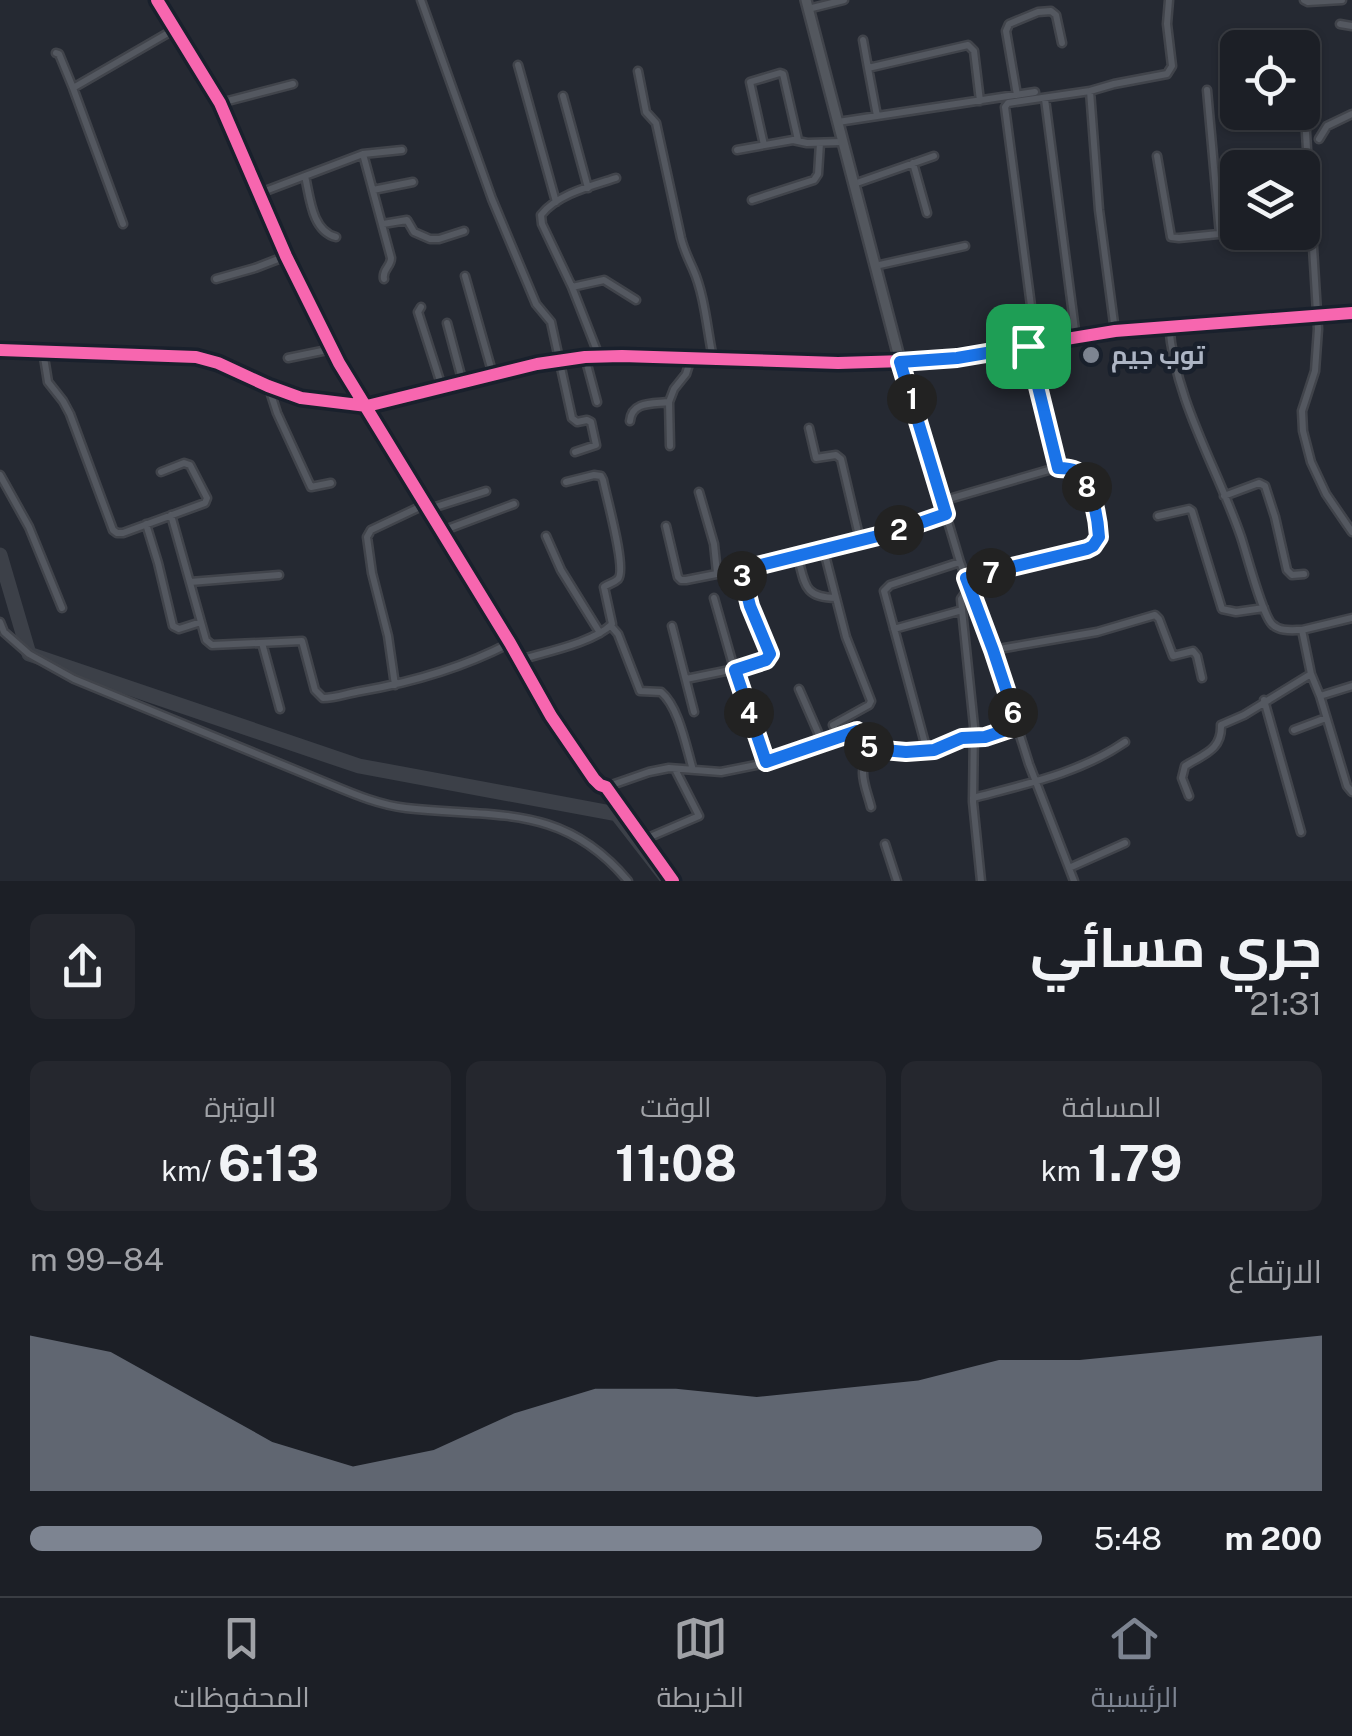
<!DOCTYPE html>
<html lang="ar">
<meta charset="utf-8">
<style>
:root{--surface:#1c1f26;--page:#25272e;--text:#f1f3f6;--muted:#a0a2a7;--line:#3a3d43;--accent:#7d8491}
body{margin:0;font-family:"Public Sans",Cairo,sans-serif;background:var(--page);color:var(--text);direction:rtl;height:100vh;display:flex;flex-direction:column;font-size:38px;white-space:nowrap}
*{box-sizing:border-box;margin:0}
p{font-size:32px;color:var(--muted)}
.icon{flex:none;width:55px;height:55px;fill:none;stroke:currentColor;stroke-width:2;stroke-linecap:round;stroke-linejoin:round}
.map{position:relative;height:881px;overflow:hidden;direction:ltr}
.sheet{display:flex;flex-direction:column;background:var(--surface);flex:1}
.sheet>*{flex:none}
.fabs{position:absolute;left:1220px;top:30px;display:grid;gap:20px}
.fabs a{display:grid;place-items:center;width:100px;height:100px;border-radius:15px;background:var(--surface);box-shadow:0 2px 8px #0004,0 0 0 2px var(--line);font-size:50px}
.pin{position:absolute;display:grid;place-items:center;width:85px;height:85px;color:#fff;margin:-42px;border-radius:20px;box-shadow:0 5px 15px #0006}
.km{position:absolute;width:50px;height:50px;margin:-25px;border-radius:50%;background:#222;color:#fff;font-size:28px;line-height:50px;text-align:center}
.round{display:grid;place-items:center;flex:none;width:105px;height:105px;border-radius:15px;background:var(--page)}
.headline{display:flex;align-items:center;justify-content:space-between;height:170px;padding:0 30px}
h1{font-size:55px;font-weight:700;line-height:75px}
.figures{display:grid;grid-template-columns:repeat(3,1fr);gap:15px;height:170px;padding:10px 30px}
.figures div{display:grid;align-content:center;border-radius:15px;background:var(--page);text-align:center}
.figures b{font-size:50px;font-weight:700}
.figures small{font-size:28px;font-weight:400}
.figures p{font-size:28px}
.chart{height:280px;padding:20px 30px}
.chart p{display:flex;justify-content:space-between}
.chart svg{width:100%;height:180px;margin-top:10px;fill:var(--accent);opacity:.7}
ul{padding:0 30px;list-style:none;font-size:32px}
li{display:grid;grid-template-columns:160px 120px 1fr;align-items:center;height:75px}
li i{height:25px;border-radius:12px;background:var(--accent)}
.menu{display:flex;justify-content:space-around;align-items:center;height:140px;border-top:2px solid var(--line);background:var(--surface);font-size:28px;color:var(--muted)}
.menu a{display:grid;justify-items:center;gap:5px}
.menu .current{color:var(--accent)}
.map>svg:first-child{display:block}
</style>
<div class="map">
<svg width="1352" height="881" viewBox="0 0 1352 881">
<rect width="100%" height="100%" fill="#252932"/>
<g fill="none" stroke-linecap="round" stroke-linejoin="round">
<path stroke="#3c4048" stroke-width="15" d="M0,555L29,654L359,766L617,814L669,881"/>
<g stroke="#41444b" stroke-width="11">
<path id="street" d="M157,0L220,103L286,256L339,363L510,643L551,716L594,779L600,785L606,787L673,881
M421,0L492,199L536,304L551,322L572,418L577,422L587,420L591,422L596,445L575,452
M1304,0L1308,2L1342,0
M808,9L844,0
M1340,24L1352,26
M863,40L868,68
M56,53L59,54L73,88
M518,65L556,202
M638,71L646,112L656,123L681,238C684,250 688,258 693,269C705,296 707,330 713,358
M1207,90L1220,234
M1017,95L1006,31L1009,24L1038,12L1051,11L1056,15L1062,43
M563,96L588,188
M1045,99L1076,338
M1304,100L1318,329L1315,371L1302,411L1303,431L1311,462L1326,494L1352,532
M220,103L293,84
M877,116L868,68L968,45L974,51L980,101
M838,122L1035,92
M1319,139L1327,126L1352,114
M764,145L750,82L780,73L783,74L798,140
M737,150L793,140L807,143L841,142
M363,154L391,258C391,267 382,269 384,279
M1157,156L1171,237L1179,238L1238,232
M913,163L927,213
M305,176C310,198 312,231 336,237
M854,184L934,156
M373,190L413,182
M260,193L363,154L402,150
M752,200L814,180L818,174L820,143
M123,224L73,88L175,29
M383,224L407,220L414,232L430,239H439L464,231
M875,266L965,246
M465,276L493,375
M216,279L255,268L286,256
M572,287L604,280L636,300
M421,307L418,312L442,387
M447,323L463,383
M1169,325C1175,401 1217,467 1241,537C1247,555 1262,614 1272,624C1280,632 1292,630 1302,630
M1115,331L1099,210L1090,91L1114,84L1167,74L1172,66L1167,24L1169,0
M1036,344L1005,107L1008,103L1090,91
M1029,346L1059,467
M43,351L48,382L63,401L70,414L113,530L117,533H123L205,503L207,498L190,465L184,463L161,472
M599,356L572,287L542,224L541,215C557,194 591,186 616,178
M585,357L597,402
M288,358L332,349
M900,361L960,562L993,650L1029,764L1074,881
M269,388L277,413L311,487L331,483
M630,421C632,401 653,404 669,402
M809,428L816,458L836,455L841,459L860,540
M670,446L669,402L674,389L686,374L691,358
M0,475L29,527L62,608
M699,492L714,544L717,573
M1224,496L1259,483L1265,486L1275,517L1287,570L1292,575L1304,574
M942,501L1059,467C1063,468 1072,469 1076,472C1092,482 1098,519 1099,537L1093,546L1004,570L966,577
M429,509L486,491
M171,515L206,640L212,645L302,641L315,690L323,698C336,698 348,693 361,691C413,682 464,667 510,643
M1158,516L1189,509L1192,511L1222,609L1236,612L1264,608
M146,524L158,563L173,626L179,629L201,622
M666,526L678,577L681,580H686L798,558L894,532L946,514
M442,531L514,504
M546,536L561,570L600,633
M824,551L846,637L871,701L869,705L833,725L840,738
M798,558C805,584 804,598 836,598
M190,582L279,575
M968,589L961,599L962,610L974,726L973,802L981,881
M714,598L741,693L766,763
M1352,618L1302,630L1311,674L1320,696L1347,786L1352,792
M0,622L4,632L29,654L74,679L332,785C356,795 380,805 406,808C496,818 563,803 628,881
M611,626L618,634L640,691L661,692C679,707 686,747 693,770
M672,626L694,712
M894,629L962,610
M262,643L280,709
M993,650L1097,632L1155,615L1159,619L1173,656L1193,651L1197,656L1202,678
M519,660C545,652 593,643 612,624L604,587C608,584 614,583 618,579C627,569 606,496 603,480L601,476L594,475L566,482
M686,679L735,669L769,657L770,654L750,606L741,570
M395,685L388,636L372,573L367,537L371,530L426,504
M799,689L823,744
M1320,696L1352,686
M1264,700L1301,832
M1294,730L1326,718
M927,751L884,591L890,585L960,562
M606,787L649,772L669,768L721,772L766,763L857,731L862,734L872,749L907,753L935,750L962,738L985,737L1017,726
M1189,796L1182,778L1185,766C1204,754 1222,750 1221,725L1244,715L1311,674
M973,798C1026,784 1080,773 1125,742
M871,807C865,784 856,770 872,749
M643,840L699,816L675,769
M885,844L897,881
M1069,868L1125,843"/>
</g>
<g stroke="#41444b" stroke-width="14">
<path id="secondary" d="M806,0L900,361
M0,350L196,357L218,363L268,386L301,398L367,406L537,364L585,357L622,356L838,363L938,360L1115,331L1352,313"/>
</g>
<use href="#street" stroke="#545860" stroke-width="6"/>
<use href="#secondary" stroke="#53575e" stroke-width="9"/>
<g stroke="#19202c" stroke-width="19">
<path id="cycleway" d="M157,0L220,103L286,256L339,363L510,643L551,716L594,779L600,785L606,787L673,881
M0,350L196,357L218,363L268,386L301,398L367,406L537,364L585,357L622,356L838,363L938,360L1115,331L1352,313"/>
</g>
<use href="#cycleway" stroke="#f766af" stroke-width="12"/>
</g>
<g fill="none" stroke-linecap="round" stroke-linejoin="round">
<g stroke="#fff" stroke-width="20">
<path id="route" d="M1028,346L1058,468C1063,468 1072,469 1076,471C1092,482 1098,519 1099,537L1093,546L1087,549L966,578L993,650L1018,726L985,737L962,738L934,750L906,752L872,749L862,734L857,731L766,762L735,670L766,660L770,654L750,606L741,570L894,532L946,514L900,362L957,358Z"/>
</g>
<use href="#route" stroke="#1a73e8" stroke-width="12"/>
</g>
<circle fill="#7d8491" stroke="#19202c" stroke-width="4" cx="1091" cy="355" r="10"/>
<g text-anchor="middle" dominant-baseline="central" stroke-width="9" stroke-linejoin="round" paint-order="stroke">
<g font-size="25" font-weight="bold" fill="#adb5c4" stroke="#19202c" text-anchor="start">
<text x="1111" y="355">توب جيم</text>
</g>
</g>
</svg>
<div class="fabs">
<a><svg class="icon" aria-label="locate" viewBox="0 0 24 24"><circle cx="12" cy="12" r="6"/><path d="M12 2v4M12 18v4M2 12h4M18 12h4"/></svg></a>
<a><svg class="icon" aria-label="layers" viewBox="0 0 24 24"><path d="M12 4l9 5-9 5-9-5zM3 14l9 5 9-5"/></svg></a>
</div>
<div class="pin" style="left:1028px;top:346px;background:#1e9e55"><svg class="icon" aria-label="arrive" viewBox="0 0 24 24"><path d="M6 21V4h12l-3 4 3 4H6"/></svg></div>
<b class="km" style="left:912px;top:399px">1</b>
<b class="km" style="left:899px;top:530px">2</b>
<b class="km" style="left:742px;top:576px">3</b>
<b class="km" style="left:749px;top:713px">4</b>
<b class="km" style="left:869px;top:747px">5</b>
<b class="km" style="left:1013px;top:713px">6</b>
<b class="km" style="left:991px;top:573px">7</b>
<b class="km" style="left:1087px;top:487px">8</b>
</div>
<section class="sheet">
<div class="headline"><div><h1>جري مسائي</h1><p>21:31</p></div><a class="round"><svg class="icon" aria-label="share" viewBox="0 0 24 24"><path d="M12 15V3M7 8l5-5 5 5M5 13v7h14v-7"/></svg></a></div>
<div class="figures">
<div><p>المسافة</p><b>1.79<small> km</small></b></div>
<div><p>الوقت</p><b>11:08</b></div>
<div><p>الوتيرة</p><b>6:13<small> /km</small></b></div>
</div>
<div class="chart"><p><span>الارتفاع</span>84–99 m</p>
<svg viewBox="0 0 160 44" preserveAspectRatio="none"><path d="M0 44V6L10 10L20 21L30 32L40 38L50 34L60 25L70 19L80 19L90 21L100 19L110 17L120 12L130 12L140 10L150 8L160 6V44z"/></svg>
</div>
<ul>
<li><b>200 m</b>5:48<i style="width:100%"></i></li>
</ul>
</section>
<nav class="menu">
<a class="current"><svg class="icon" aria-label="home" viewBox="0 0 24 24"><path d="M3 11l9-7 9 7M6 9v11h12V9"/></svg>الرئيسية</a>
<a><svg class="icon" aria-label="map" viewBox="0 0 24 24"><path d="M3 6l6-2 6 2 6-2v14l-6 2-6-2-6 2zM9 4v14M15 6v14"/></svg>الخريطة</a>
<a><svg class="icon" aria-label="saved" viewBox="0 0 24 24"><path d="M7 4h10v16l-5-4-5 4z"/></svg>المحفوظات</a>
</nav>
